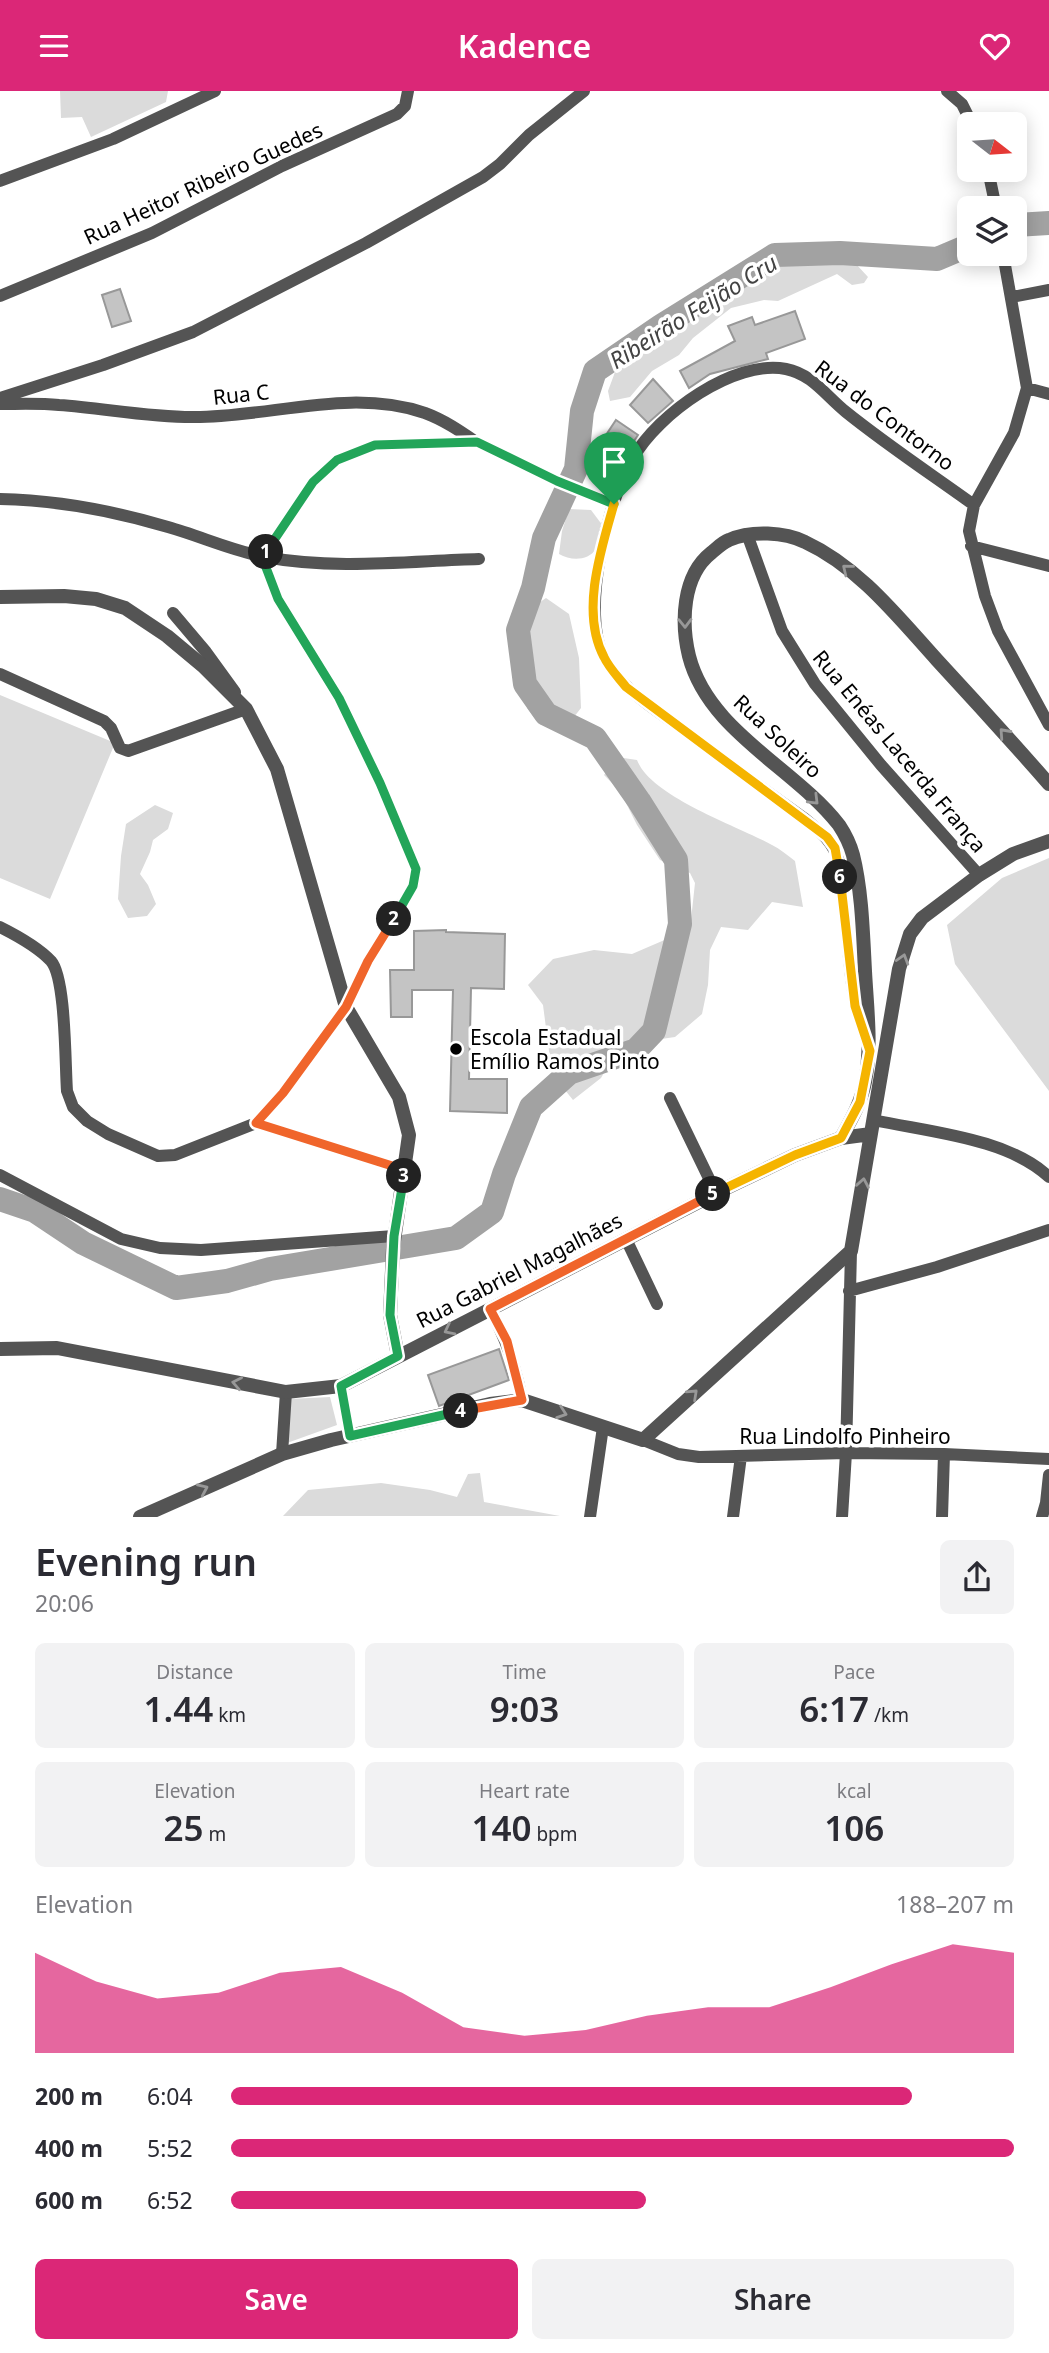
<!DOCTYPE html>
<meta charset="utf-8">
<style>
:root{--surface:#fff;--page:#f2f2f3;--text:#2b2b33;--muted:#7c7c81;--accent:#db2777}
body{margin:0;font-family:"Noto Sans",sans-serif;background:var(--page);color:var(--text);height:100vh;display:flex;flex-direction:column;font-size:26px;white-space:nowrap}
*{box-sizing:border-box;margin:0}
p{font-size:23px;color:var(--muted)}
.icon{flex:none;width:38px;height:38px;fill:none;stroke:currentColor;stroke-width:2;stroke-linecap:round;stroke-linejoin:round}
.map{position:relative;height:1426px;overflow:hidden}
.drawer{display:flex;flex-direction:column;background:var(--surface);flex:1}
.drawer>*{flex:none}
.needle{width:46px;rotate:107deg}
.buttons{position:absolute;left:957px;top:21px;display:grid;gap:14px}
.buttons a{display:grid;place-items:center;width:70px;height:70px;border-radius:10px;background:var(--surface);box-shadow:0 4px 18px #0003;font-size:35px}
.pin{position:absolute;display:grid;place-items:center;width:60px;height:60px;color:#fff;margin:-72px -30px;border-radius:50% 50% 50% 0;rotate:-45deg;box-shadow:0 0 7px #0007}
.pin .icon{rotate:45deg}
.km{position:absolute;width:35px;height:35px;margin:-18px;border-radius:50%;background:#222;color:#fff;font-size:19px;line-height:35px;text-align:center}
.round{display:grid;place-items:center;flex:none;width:74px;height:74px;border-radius:10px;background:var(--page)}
.headline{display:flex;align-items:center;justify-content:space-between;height:119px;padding:0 35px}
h1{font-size:38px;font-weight:600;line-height:52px}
.figures{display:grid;grid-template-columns:repeat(3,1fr);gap:10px;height:119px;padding:7px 35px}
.figures div{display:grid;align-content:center;border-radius:10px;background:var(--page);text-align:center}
.figures b{font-size:35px;font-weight:600}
.figures small{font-size:19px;font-weight:400}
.figures p{font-size:19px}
.chart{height:196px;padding:14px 35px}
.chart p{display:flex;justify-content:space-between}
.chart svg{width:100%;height:126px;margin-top:7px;fill:var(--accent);opacity:.7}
.cta{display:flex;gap:14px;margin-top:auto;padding:14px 35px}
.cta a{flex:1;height:80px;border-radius:10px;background:var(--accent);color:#fff;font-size:28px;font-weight:600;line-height:80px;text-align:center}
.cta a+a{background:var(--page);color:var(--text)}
ul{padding:0 35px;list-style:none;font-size:23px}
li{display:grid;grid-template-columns:112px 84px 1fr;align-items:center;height:52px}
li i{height:18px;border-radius:9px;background:var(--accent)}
header{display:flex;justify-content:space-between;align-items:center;height:91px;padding:0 35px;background:var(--accent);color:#fff;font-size:32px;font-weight:600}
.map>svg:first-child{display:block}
</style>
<header><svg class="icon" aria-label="menu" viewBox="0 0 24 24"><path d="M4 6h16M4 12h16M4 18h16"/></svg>Kadence<svg class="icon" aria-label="heart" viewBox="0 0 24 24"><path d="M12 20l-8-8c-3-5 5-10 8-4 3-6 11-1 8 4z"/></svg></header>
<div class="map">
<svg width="1049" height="1426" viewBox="0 0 1049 1426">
<rect width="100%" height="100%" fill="#fff"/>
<path fill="#dbdbdb" d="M60,0H168L166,11L91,46L82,26L61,27Z
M793,168L856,173L868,186L864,192L852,194L837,183L778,210L764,209L731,217L693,247L679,264L652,280L630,306L610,310L608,300L618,273L650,250L776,173Z
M569,418L591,419L603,435C601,442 600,452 596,458C588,470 571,470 559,463L562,440Z
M546,507L569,523L579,567L581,617L563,640L539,633L527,617L530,584V534L533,516Z
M0,604L115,652L50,808L0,787Z
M617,666L637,669C651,706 738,735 772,754C780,758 787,764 795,770L803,816L772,811L748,839L721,836L710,859L708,894L702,923L675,946L620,954L601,987L573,1009L552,983L543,914L528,894L553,868L594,859L632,863L690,838L695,792L690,782L660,769L637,734L620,700L604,684Z
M155,714L173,722L168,738L153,749L150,761L140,783L148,794L156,813L147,825L128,827L118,808L121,765L126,733Z
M1049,767V1000L955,873L947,834L1002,787Z
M330,1306L337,1334L287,1352L289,1308Z
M480,1382L484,1411L560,1425H283L308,1399L381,1392L430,1399L457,1406L468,1383Z"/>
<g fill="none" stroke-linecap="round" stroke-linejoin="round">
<path stroke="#a2a2a2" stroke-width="24" d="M1015,134L1049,132
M0,1108L35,1120L83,1152L176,1197L227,1190L270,1178L456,1147L492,1121L504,1083L531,1016L569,982L636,959L654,940L680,833L676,769L639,710L595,647L546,623L525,593L518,539L533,497L544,447L576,378L582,320L595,280L661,235L775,164L840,162L937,168L970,154"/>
</g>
<path fill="#c4c4c4" stroke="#989898" stroke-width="2" d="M120,198L131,230L112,236L102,204Z
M795,220L805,248L766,262L768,268L710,283L689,297L680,280L735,250L728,235L752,226L755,234Z
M653,288L673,310L648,332L630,314Z
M616,329L638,344L626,362L604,347Z
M446,839V841L505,843L504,898L471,897L469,988H507V1022L450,1020L453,899H412V926H391L390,879H414V840Z
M499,1258L509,1289L439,1315L428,1284Z"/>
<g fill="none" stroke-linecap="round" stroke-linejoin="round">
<path stroke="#545454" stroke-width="12" d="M947,0L962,13L972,33
M988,79L996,117
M0,90L113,48L215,0
M1003,163L1027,297L1014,342L974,414L969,440L985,505L998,540L1049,634
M0,205L152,142L282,75L397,23L405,15L408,0
M1012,206L1049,199
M1027,297L1049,303
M0,307L103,274L193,241L366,152L483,86L500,73L529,44L584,0
M0,313C19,313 39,312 59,314C103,317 147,326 192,326C269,327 349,296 425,322C444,329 460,340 476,351
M0,408C57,409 114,420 168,436C200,445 233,460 265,466C335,479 409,470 479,468
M747,443L782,540L815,593L881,674L979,784
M971,455L1049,475
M173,522L206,561L235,601
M0,583L104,630L111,637L120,657L128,660L246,618
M0,836C16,844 38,856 51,870C66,887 65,973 67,1000L73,1016L87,1030L108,1043L158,1065L175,1064L256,1032L283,1002L346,916L368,870L413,795L416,778L380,692L339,607L278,508L262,466L313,391L337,369L375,354L477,351L557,390L614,413
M866,949L855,915L851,886L839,771C833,751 821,741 805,728C763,698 722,668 681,637C653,617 620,597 604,566C580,521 608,409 633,367C658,323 734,268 786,278C812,283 826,305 846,321C887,354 931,383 974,414
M670,1007L716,1102
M874,1029C928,1041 1008,1047 1049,1086
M256,1032L405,1079
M0,1084L121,1148L160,1157L201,1159L394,1145
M626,1148L657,1213
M849,1200L937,1176L1049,1139
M490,1218C506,1248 516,1275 522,1309
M341,1295L350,1345
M643,1349L678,1363L699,1366L846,1362L944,1363L1049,1368
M282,1363L286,1301
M590,1426L603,1336
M733,1426L741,1365
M842,1426L846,1362L851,1160
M942,1426L944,1363
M1042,1426L1046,1412L1049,1384"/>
<path stroke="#545454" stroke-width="14" d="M0,506L64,505L96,508L125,517L167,545L203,575L246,618L277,678L346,916L399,1006L409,1044L393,1157L390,1224L398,1265
M841,1047C851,1029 861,1012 865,991C872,955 867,918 865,880C863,844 862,800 853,764C850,753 845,743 839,734C795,677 708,640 689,565C681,532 682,485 711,462C717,457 723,451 729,449C751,439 785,441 805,451C859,476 898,526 937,569C975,610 1012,651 1049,693
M0,1258L57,1257L286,1301L341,1295L716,1102L795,1064L841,1047L871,1043
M140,1426L282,1363L331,1349L490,1313L522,1309L643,1349L851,1160L899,878L910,843L922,827L979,784L1013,763L1049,750"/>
</g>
<defs><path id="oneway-chevron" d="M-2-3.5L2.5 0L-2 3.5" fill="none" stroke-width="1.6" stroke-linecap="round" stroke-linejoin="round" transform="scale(1.75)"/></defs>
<g stroke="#989898">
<use href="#oneway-chevron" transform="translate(847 478) rotate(-141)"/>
<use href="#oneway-chevron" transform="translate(685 532) rotate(89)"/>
<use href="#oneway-chevron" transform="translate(1004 642) rotate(-132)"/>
<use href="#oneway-chevron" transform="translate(814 709) rotate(45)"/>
<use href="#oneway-chevron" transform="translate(903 868) rotate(-73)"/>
<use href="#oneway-chevron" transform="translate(863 1092) rotate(-80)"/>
<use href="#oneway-chevron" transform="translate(449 1239) rotate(153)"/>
<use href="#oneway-chevron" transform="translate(237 1292) rotate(-169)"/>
<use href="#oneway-chevron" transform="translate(693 1303) rotate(-43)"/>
<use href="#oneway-chevron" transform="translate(562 1322) rotate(19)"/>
<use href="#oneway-chevron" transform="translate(203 1398) rotate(-24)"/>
</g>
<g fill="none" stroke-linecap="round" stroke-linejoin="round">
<g stroke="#fff" stroke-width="14">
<path id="split-1" d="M266,461L313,391L337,369L375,354L477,351L557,390L614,413"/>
</g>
<g stroke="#fff" stroke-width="14">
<path id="split-2" d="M266,461L262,466L278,508L339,607L380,692L416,778L413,795L394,828"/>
</g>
<g stroke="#fff" stroke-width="14">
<path id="split-3" d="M394,828L368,870L346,916L283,1002L256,1032L405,1079L404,1085"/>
</g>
<g stroke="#fff" stroke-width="14">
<path id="split-4" d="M404,1085L394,1145L390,1224L398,1265L341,1295L350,1345L461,1320"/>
</g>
<g stroke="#fff" stroke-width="14">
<path id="split-5" d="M461,1320L522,1309L507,1250L490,1218L713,1103"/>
</g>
<g stroke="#fff" stroke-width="14">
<path id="split-6" d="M713,1103L795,1064L841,1047L860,1011L870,960L855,915L840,786"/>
</g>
<g stroke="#fff" stroke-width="14">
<path id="split-7" d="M614,413C601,458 580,522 604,566C609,577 619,587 626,596L827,746L835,757L840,786"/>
</g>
<use href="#split-1" stroke="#22a559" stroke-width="9"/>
<use href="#split-2" stroke="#22a559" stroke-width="9"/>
<use href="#split-3" stroke="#f0652b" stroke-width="9"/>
<use href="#split-4" stroke="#22a559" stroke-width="9"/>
<use href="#split-5" stroke="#f0652b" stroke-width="9"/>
<use href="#split-6" stroke="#f5b400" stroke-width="9"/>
<use href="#split-7" stroke="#f5b400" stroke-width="9"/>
</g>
<circle fill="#000" stroke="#fff" stroke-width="2.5" cx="456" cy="958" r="7"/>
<g text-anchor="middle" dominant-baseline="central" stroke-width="7" stroke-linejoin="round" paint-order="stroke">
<g font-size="21" fill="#000" stroke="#fff">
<text transform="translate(203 92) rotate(-25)">Rua Heitor Ribeiro Guedes</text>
<text transform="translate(241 303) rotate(-6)">Rua C</text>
<text transform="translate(885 324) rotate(37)">Rua do Contorno</text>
<text transform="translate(778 645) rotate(43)">Rua Soleiro</text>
<text transform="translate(900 660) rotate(50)">Rua Enéas Lacerda França</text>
<text transform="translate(519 1179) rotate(-27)">Rua Gabriel Magalhães</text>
<text x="845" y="1345">Rua Lindolfo Pinheiro</text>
</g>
<g font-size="21" fill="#000" stroke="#fff" text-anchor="start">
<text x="470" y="946">Escola Estadual<tspan x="470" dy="24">Emílio Ramos Pinto</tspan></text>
</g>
<g font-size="23" font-style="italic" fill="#434343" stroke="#fff">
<text transform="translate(693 220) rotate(-32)">Ribeirão Feijão Cru</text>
</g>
</g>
</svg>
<div class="buttons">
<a><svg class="needle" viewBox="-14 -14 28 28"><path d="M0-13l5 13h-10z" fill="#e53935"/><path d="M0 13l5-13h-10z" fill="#7c7c81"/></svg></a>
<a><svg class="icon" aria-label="layers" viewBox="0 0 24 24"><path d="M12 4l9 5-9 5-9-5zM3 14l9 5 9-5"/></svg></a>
</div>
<div class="pin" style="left:614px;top:413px;background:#1e9e55"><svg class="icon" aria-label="arrive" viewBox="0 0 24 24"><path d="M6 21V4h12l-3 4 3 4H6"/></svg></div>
<b class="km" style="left:266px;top:461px">1</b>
<b class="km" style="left:394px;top:828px">2</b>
<b class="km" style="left:404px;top:1085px">3</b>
<b class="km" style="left:461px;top:1320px">4</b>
<b class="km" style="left:713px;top:1103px">5</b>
<b class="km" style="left:840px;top:786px">6</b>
</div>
<section class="drawer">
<div class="headline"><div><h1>Evening run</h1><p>20:06</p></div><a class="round"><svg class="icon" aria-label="share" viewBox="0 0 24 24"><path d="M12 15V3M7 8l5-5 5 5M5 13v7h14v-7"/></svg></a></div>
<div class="figures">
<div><p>Distance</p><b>1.44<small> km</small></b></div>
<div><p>Time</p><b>9:03</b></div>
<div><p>Pace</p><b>6:17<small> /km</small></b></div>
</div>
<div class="figures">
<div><p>Elevation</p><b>25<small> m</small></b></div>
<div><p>Heart rate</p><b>140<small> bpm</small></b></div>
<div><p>kcal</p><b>106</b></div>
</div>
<div class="chart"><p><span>Elevation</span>188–207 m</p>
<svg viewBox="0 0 160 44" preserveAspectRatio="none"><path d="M0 44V9L10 19L20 25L30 23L40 16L50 14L60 23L70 35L80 38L90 36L100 31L110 28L120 28L130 21L140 13L150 6L160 9V44z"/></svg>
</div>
<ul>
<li><b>200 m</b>6:04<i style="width:87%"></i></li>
<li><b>400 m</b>5:52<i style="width:100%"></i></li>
<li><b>600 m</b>6:52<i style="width:53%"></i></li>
</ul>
<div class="cta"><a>Save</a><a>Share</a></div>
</section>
